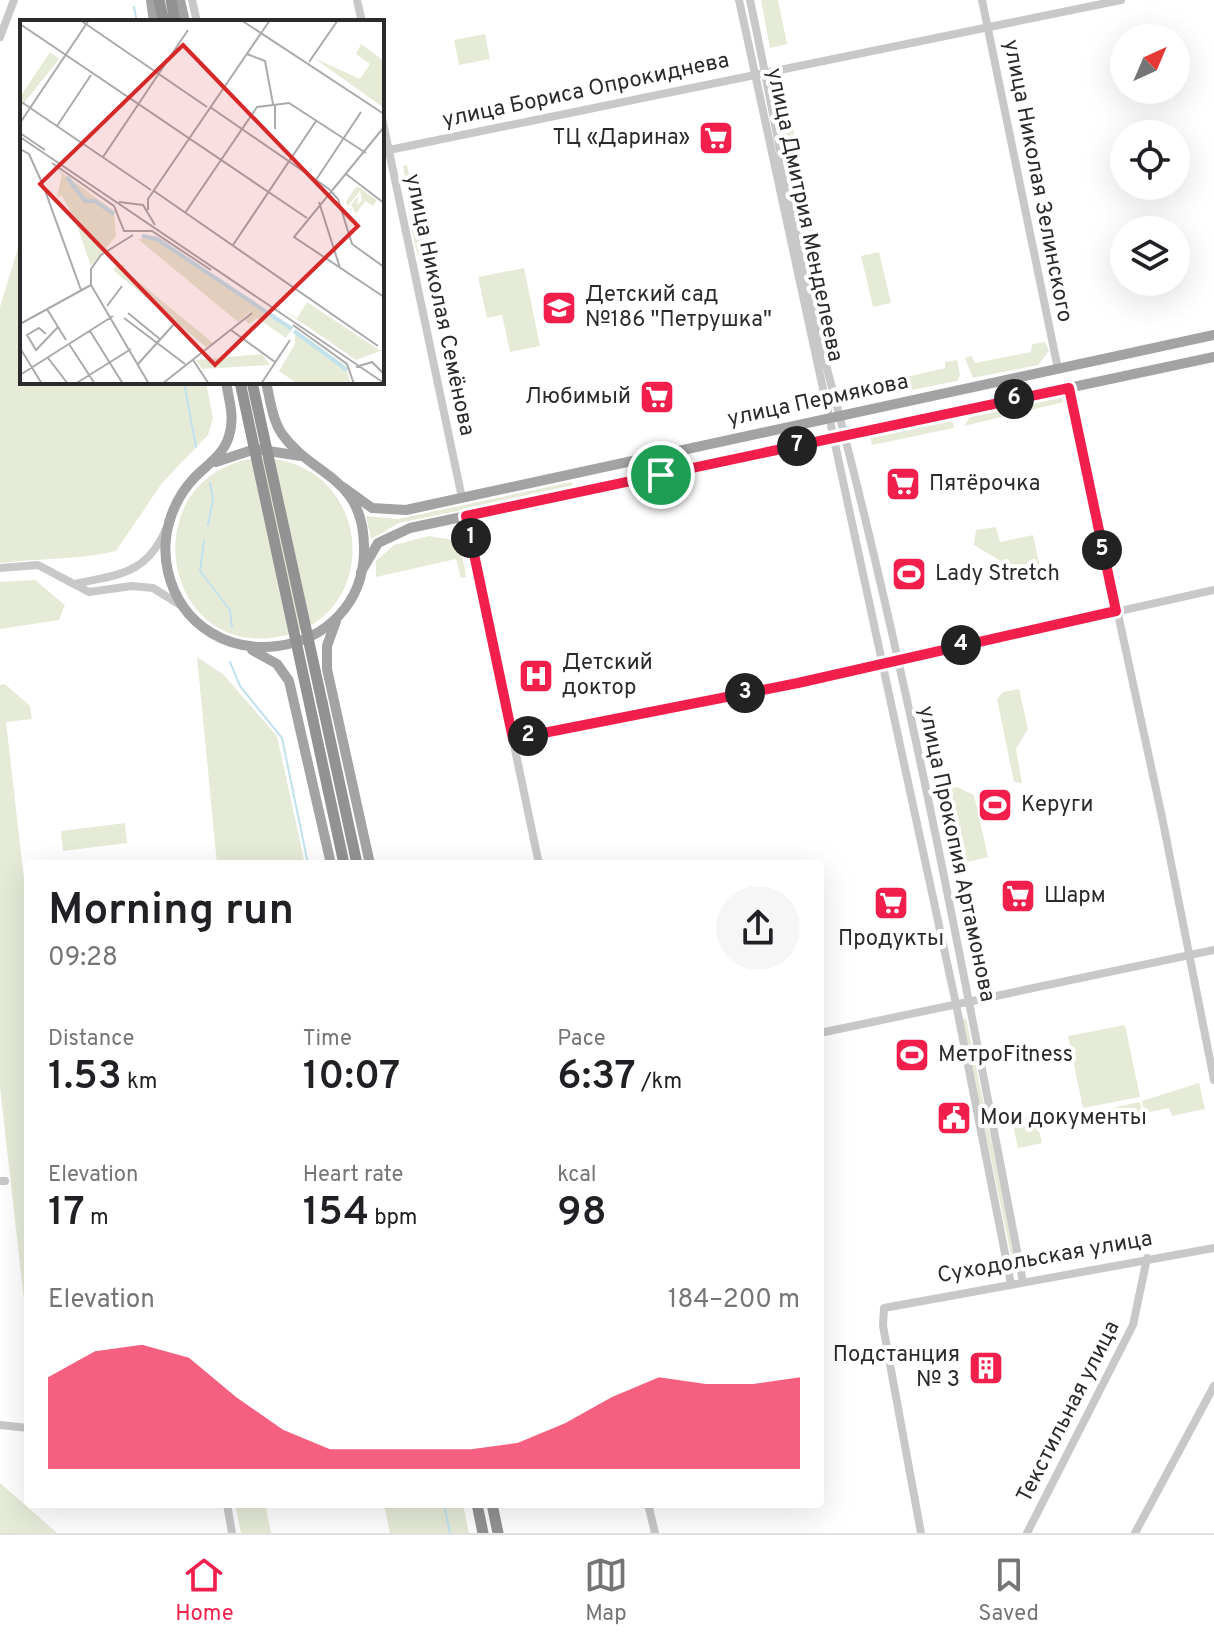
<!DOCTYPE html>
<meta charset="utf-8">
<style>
:root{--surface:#fff;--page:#f6f6f6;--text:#202124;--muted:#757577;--line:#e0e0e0;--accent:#f21e4c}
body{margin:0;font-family:Overpass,sans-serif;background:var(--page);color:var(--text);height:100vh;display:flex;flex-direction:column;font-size:30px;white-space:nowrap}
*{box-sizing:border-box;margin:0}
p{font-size:26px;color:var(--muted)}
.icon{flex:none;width:44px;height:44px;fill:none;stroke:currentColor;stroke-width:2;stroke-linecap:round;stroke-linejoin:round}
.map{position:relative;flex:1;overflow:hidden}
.drawer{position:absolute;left:24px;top:860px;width:800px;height:648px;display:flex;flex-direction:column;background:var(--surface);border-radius:8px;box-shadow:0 8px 32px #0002}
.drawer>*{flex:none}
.needle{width:52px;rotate:44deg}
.fabs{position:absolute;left:1110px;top:24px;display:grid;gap:16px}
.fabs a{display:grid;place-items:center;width:80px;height:80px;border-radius:50%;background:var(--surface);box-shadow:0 8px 32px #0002;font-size:40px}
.pin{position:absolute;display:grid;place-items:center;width:68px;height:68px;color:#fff;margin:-34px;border:4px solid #fff;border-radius:50%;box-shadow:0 2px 8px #0007}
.km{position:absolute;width:40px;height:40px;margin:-20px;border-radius:50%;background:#222;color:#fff;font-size:22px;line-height:40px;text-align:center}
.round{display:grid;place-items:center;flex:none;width:84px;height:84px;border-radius:42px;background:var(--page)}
.overview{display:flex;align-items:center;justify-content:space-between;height:136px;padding:0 24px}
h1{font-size:44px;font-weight:600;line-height:60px}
.figures{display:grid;grid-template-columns:repeat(3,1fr);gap:12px;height:136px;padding:8px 24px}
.figures div{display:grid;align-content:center}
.figures b{font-size:40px;font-weight:600}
.figures small{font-size:22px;font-weight:400}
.figures p{font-size:22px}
.chart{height:224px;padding:16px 24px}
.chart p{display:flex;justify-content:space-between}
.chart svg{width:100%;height:144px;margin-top:8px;fill:var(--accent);opacity:.7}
.dock{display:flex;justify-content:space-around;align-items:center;height:112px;border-top:2px solid var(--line);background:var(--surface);font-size:22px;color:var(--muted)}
.dock a{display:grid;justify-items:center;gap:4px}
.dock .active{color:var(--accent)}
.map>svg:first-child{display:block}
</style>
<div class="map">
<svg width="1214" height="1533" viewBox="0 0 1214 1533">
<rect width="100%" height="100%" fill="#fff"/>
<path fill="#e5ebd7" d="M761,0H778L787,44L770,48Z
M485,34L490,59L459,65L454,40Z
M787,93L803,185L792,183C787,153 785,124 778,94Z
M407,165L431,272L427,276C411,251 409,198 403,166Z
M805,191L834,328L823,326L828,316L802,202L795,196Z
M22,235V382H206L213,418L208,435L162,483L116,551C78,560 39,558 0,563V307Z
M879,252L891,303L873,307L861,256Z
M524,268L540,346L510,352L502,315L487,318L478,277Z
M1045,342L1049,351L1038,365L973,378L965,358L972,356L975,363L1031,352L1032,344Z
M957,360L960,375L957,381L862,400L860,388L945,368V362Z
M1059,394L1064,402L964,426L973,412Z
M942,418L953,423L954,428L872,445L870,434Z
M259,458C377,459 386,626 271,638C156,650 136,471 259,458Z
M572,482V487L399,523L371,539L366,516L398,519Z
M996,527L1000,542L1033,535L1040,567L1019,572L974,545L976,530Z
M429,536L460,541L466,577L461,578L456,559L376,577V561L394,545Z
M35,580L65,605L59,620L0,629V582Z
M197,657L223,674L277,736L305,864H217Z
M5,684L30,706L32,719L6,722L28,914V1336L0,1087V685Z
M1019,689L1028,729L1016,749L1022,783L1014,782L997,699L1003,692Z
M957,787L974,795L988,857L959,864L943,790Z
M125,823L127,843L63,851L61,831Z
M966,1018L1015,1254L1011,1255L962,1019Z
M1125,1025L1140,1097L1083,1108L1068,1036Z
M1199,1083L1205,1109L1172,1116L1169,1108L1145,1113L1142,1101Z
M1140,1102L1143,1114L1087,1126L1084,1114Z
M1036,1116L1042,1143L1018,1148L1012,1121Z
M0,1483L57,1533H0Z
M235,1504H265L271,1533H241Z
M384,1504H463L469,1533H390Z"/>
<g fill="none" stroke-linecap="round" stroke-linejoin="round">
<path stroke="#c1e2ed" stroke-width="2" d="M134,7L137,22
M184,382L196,447
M208,525L213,499L210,483
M204,540L200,571L230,610L232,627
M230,662L240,686L282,738L308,864
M444,1504L450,1533"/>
<path stroke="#c8c8c8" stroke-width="8" d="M192,0L197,22
M357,0L362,22
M739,0L956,1004L1011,1284
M750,0C777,126 797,255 830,380C909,677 965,980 1023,1282
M982,0L1058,369
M0,37L14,0
M382,118L462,498
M389,150L1121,0
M1069,388L1162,817L1214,1080
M466,516L539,864
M0,568L38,565L89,592L132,586L153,588L182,606
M75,584C119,574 146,575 166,529
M513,739L798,683L1214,590
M820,1033L1214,950
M0,1181H5
M0,1425L28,1428
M227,1504L232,1533
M648,1504L655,1533
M921,1533L883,1326L884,1308L1214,1248
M1027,1533L1133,1325L1147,1258
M1135,1533L1214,1386"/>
<path stroke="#a3a3a3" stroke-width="10" d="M151,0L154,22
M180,0L185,22
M226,382C229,400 235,418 229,436C224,454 208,464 195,477C171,502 160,538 168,572C196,686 367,664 364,546C363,476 313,477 282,434C272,419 270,399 266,382
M216,462L255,449L301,456
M343,487L372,508L406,510L1214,335
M361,572L378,543L410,528L1214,357
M336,621L327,646V669L370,864
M252,650L277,664L289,681L331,864"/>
<path stroke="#929292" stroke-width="11" d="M159,0L164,22
M171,0L175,22
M322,702L357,864
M477,1504L483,1533
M492,1504L498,1533"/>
<path stroke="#929292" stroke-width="11" d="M240,382L343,859
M252,382L322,702"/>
</g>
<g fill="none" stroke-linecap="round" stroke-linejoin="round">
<g stroke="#fff" stroke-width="16">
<path id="route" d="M1069,388L1116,611L798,683L513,739L466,516Z"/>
</g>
<use href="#route" stroke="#f21e4c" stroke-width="10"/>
</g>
<defs>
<g id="supermarket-square" transform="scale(1.8)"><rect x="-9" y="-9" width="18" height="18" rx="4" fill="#f21e4c" stroke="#fff"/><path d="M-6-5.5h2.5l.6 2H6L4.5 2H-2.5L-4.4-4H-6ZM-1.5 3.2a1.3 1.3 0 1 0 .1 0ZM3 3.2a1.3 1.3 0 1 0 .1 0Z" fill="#fff"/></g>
<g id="school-square" transform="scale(1.8)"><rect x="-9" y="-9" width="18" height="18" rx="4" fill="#f21e4c" stroke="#fff"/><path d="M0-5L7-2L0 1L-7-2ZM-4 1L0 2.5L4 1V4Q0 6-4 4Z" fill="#fff"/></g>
<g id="stadium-square" transform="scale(1.8)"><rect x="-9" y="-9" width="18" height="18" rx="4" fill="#f21e4c" stroke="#fff"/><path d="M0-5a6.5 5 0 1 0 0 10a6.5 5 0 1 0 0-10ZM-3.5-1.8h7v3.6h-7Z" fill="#fff"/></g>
<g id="hospital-square" transform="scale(1.8)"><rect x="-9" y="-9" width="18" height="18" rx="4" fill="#f21e4c" stroke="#fff"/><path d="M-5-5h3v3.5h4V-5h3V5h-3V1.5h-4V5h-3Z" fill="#fff"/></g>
<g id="civic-square" transform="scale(1.8)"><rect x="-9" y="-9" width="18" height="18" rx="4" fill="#f21e4c" stroke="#fff"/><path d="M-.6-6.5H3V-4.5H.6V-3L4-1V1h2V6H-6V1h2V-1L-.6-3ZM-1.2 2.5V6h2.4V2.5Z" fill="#fff"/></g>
<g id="building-square" transform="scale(1.8)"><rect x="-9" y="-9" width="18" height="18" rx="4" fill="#f21e4c" stroke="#fff"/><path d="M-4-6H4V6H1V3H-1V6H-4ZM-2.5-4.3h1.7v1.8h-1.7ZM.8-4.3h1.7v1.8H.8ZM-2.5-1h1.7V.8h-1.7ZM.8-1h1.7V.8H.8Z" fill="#fff"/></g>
</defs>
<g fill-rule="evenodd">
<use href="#supermarket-square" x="716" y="138"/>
<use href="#school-square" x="559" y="308"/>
<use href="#supermarket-square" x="657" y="397"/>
<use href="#supermarket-square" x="903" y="484"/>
<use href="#stadium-square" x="909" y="574"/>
<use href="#hospital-square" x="536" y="676"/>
<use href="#stadium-square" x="995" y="805"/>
<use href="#supermarket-square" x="1018" y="896"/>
<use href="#supermarket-square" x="891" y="903"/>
<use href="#stadium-square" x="912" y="1055"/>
<use href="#civic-square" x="954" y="1118"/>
<use href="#building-square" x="986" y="1368"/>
</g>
<g text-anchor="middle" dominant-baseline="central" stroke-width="8" stroke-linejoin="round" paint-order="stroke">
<g font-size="22" fill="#2b2b2b" stroke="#fff">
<text transform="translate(586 91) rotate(-12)">улица Бориса Опрокиднева</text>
<text transform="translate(1037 181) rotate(79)">улица Николая Зелинского</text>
<text transform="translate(804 215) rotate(78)">улица Дмитрия Менделеева</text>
<text transform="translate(439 305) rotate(78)">улица Николая Семёнова</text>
<text transform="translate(818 401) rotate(-12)">улица Пермякова</text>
<text transform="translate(956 854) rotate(78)">улица Прокопия Артамонова</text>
<text transform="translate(1045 1258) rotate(-10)">Суходольская улица</text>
<text transform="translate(1069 1412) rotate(-63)">Текстильная улица</text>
</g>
<g font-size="22" fill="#2b2b2b" stroke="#fff" text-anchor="start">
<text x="690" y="138" text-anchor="end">ТЦ «Дарина»</text>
<text x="585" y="295">Детский сад<tspan x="585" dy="25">№186 "Петрушка"</tspan></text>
<text x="631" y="397" text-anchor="end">Любимый</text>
<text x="929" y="484">Пятёрочка</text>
<text x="935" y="574">Lady Stretch</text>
<text x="562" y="663">Детский<tspan x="562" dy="25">доктор</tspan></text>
<text x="1021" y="805">Керуги</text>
<text x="1044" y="896">Шарм</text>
<text x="891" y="939" text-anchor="middle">Продукты</text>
<text x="938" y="1055">МетроFitness</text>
<text x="980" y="1118">Мои документы</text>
<text x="960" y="1355" text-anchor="end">Подстанция<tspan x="960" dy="25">№ 3</tspan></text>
</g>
</g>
<g transform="translate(20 20)">
<rect width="364" height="364" fill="#fff"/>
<path d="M341,24L364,41V88L294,38L340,59L350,44L336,34ZM30,32L39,39L4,83L0,77ZM37,149L94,191L96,216L71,246L54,197L42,176L37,177L42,155ZM337,166L357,180L353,186L345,181L336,194L331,185L338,176L337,185L342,181L340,171L328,186L326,181ZM118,219H136L272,309L266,318L237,298L229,304L225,300L231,291L218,302ZM98,244L105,245L103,249L193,323L186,327L93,250ZM287,282L359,330H363L336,340L262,289L277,298ZM275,309L325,345L331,364L275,362L259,351L275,324ZM242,334L250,345L182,349L176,340Z" fill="#e5ebd7"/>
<path fill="none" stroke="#c1e2ed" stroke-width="4" d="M47,157L65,181H75L94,194M122,216L137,219L272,309M274,311L327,350"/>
<path fill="none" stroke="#aaa" stroke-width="2" d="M60,0L187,87M221,0L364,94M0,4L287,198M227,34L245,41L253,84M289,42L318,0M0,81L131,170M255,84V109M190,87L309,169L318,179L332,224L364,247M0,103L69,0M37,106L71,55M364,107L274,217L364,277M0,113L25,130M0,117L364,363M0,129L9,134L23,165L61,270M83,137L168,10M32,143L94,186L104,211H132L191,250M326,154L364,183M296,160L341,92M134,171L358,326M99,182L123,185L135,205M299,182L320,248M128,190V179L250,0M165,193L237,87L269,83L346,133M213,225L296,101M71,265L129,364M71,265V249L81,235L113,215M87,286L102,266M27,289L46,320M108,293L141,320M104,298L165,344M0,304L71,265M273,305L327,344L334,364M211,310L255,342M70,311L103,364M26,314L19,308L7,315L16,330L38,307M49,324L75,364M0,328L22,364M28,338L48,364M173,340L189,364M118,344L155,303M336,347L352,342L364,354M0,355L93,296M55,364L111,329M142,364L232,293M241,364L270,320"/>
<path fill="#d62828" fill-opacity="0.15" stroke="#d62828" stroke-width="4" d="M163,25L338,206L195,345L20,164Z"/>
<rect width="364" height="364" fill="none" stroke="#2b2b2b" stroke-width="4"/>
</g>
</svg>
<div class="fabs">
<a><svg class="needle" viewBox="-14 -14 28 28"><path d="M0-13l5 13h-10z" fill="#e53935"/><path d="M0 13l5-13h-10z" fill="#757577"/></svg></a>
<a><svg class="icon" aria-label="locate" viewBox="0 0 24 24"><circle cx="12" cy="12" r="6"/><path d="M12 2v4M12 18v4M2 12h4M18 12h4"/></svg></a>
<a><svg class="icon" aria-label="layers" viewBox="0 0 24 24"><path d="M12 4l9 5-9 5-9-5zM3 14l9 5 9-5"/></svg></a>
</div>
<div class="pin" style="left:661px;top:475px;background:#1e9e55"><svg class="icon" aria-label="arrive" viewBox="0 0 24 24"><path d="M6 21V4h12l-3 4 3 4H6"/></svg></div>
<b class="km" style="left:471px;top:538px">1</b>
<b class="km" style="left:528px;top:736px">2</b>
<b class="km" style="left:745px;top:693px">3</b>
<b class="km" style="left:961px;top:645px">4</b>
<b class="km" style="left:1102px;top:550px">5</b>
<b class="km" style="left:1014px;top:399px">6</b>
<b class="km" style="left:797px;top:446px">7</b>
<section class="drawer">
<div class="overview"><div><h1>Morning run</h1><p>09:28</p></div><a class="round"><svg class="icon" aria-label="share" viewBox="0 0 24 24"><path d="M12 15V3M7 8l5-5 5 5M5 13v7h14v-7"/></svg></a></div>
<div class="figures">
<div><p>Distance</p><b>1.53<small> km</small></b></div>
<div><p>Time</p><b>10:07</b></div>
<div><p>Pace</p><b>6:37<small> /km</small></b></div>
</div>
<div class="figures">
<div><p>Elevation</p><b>17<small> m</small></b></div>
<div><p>Heart rate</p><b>154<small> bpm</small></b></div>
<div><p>kcal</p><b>98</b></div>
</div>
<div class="chart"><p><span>Elevation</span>184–200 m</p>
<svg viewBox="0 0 160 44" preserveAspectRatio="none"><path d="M0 44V16L10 8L20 6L30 10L40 22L50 32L60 38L70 38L80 38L90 38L100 36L110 30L120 22L130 16L140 18L150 18L160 16V44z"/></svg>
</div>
</section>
</div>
<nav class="dock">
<a class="active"><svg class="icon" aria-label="home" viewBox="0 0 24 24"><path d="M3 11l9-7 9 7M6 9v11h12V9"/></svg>Home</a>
<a><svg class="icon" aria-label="map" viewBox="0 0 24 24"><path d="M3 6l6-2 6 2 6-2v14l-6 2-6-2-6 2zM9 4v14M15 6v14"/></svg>Map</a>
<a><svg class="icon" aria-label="saved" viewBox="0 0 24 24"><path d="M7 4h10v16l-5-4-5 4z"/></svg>Saved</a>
</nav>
